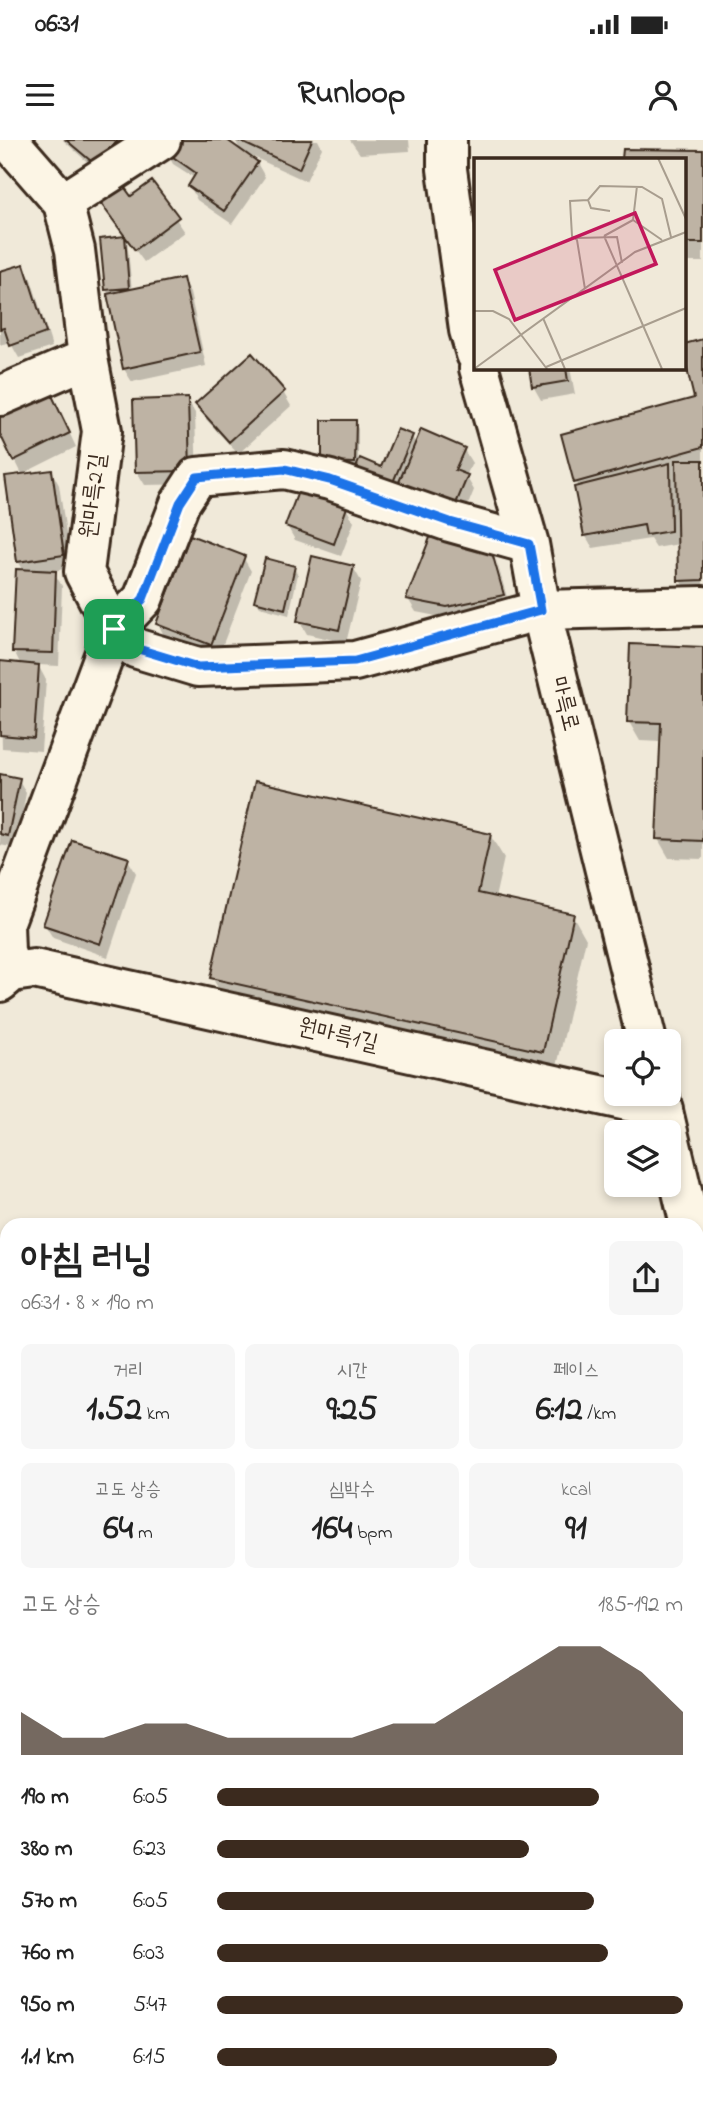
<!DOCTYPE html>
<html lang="ko">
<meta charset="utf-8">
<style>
:root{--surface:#fff;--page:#f6f6f6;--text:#222;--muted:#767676;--accent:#3b2a1e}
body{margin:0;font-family:"Indie Flower","Poor Story",sans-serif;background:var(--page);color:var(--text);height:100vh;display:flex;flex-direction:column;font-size:26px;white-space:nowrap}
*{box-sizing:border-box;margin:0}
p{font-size:23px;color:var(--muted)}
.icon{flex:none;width:38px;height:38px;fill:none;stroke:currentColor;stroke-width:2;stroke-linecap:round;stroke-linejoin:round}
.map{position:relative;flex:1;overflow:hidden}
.sheet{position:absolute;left:0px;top:1078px;width:704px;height:884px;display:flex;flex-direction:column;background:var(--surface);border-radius:21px 21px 0 0;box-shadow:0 4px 10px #0003}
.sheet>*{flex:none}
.fabs{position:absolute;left:604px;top:889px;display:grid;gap:14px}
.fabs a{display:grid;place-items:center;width:77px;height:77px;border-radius:10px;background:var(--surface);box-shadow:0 4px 10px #0003;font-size:35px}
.pin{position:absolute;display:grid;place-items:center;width:60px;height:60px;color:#fff;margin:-30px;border-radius:14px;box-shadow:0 4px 10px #0006}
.round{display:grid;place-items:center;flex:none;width:74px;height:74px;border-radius:10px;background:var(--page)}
.summary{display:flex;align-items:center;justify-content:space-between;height:119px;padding:0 21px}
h1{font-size:38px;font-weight:700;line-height:52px}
.figures{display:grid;grid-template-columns:repeat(3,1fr);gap:10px;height:119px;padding:7px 21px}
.figures div{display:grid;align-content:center;border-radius:10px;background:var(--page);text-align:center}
.figures b{font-size:35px;font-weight:700}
.figures small{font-size:19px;font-weight:400}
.figures p{font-size:19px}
.chart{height:196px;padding:14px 21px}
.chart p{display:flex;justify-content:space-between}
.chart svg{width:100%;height:126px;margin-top:7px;fill:var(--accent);opacity:.7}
ul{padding:0 21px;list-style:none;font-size:23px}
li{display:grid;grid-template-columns:112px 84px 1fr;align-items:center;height:52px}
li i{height:18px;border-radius:9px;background:var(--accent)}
.status{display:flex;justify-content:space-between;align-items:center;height:49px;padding:0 35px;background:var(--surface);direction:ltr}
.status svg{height:19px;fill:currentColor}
header{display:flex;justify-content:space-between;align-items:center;height:91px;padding:0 21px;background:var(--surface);font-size:32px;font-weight:700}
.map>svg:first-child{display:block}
</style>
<div class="status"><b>06:31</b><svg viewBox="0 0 49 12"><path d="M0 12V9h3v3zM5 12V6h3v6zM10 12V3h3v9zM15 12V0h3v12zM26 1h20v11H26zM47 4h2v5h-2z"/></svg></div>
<header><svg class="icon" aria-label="menu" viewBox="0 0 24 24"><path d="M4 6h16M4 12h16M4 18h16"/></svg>Runloop<svg class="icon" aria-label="person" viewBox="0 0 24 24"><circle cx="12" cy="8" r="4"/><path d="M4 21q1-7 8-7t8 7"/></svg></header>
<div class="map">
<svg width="703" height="1961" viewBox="0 0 703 1961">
<rect width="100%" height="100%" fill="#f0e9d9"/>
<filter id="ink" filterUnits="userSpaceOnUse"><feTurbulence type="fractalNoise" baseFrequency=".0143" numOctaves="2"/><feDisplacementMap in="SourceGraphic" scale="14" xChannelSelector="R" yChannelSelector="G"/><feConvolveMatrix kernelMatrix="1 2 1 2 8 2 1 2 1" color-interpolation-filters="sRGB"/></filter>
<g filter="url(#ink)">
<path fill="#0003" d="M63,0H137L105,38Z
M186,0H223L242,13L235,0H318L322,8L306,41L247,14L246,15L257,23L265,37L232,84L197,60L190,46L195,38L173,24L166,11Z
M350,0H409L410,11L360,14Z
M624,11L703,12V122H684V19H624Z
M151,43L185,92L144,122L127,99L132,151L182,140L190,153L206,226L132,242L124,229L110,156L106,150L102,101L126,98L96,54L131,58Z
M23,126L31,139L52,207L19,218L10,202L0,205V133Z
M703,201V454H688L680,440L679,404L656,408L650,399L593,408L585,395L579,348L575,342L697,259L684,206Z
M530,228H570L575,254L541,260L533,246Z
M283,252L291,266L238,314L205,278L197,264Z
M54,260L76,307L22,334L0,290Z
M187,260L195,273L197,344L145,345L137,332Z
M355,282L358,289V328L382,329L412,297L416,304L464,310L472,323L466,336L474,350L458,390L327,328Z
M52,332L59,345L71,428L53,431L62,446L59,526L38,525L46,540L41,611L2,608L0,523L21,525L14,511L24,431L18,421Z
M346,368L354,382L341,416L295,400L287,386Z
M434,392L494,414H491L504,464L507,463L495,415L510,468L456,480L416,472L408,459Z
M243,417L251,431L218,517L165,497L158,484Z
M353,427L361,441L346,503L307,494L299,480Z
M294,428L298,434L289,475L260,467L256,461Z
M703,509V719L669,718L658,699L662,602L640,601L629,582Z
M0,636L19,640L26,653L16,708L0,705Z
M490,695L504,718L495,758L573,776L586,799L555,935L225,861L212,837Z
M128,720L136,733L108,817L53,798L45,785Z"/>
<path fill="#beb3a4" stroke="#3b2a1e" stroke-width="2" d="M66,0H118L97,26Z
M182,0H227L258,22L224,71L188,46L196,33L163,10Z
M237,0H312L299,29Z
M623,9L703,10V103H684V19H622Z
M117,37L131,56L152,41L179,77L135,110L94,54Z
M125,96L129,148L105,150L100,99Z
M24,124L46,193L10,206L4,188L0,189V131Z
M183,138L200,212L123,229L107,154Z
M703,199V307L574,343L561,294L694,258L684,217V204Z
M252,213L285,251L229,302L195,264Z
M529,228H566L568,241L532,247Z
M47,245L70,293L13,321L0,294V267Z
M188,258L190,331L135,332L133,260Z
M322,280H356L355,323L322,322Z
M397,289L413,295L388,354L352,338L360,318L381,327Z
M421,289L465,308L455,330L468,335L450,378L394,354Z
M676,320H703V440L678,441Z
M670,323L671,391L646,395L644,385L584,396L574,347Z
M52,330L64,415L17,422L5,336Z
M299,349L347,367L334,404L285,386Z
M433,390L489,402L504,455L447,467L406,459Z
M190,395L245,416L211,505L156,484Z
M312,416L354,426L339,490L297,481Z
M265,418L295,426L285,469L254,461Z
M16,429L56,431L53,513L12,512Z
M630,504L703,507V701L656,699L661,583L627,582Z
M0,521L39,525L34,598L0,595Z
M0,634L20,638L8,696L0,694Z
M255,641L491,694L478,753L574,774L543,912L210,838Z
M72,700L129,718L100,804L43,785Z"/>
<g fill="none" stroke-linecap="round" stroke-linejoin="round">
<g stroke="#3b2a1e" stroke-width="44">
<path id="minor" d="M8,0L63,63L75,110L88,218L102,291L84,432L114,489L135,508L198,527L355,521L541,470L703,466
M447,0V29L469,190L476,214
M63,63L161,0
M479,228L529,404L541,470L647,901
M0,256L88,218
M12,832L5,812L4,784L114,489L143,459L180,363L197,337L284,329L330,340L450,382L529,404
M0,842L12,832L34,829L663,969
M659,954L690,1085
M696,1111L703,1139"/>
</g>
<path stroke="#3b2a1e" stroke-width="4.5" stroke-dasharray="5 5" stroke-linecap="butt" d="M0,1858L7,1860
M410,1955L419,1961"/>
<use href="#minor" stroke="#fcf5e5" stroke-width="38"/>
</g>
</g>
<g fill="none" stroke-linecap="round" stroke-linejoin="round" filter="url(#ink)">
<g stroke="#fff" stroke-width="14">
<path id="route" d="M284,329L330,340L450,382L529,404L541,470L355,521L198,527L135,508L114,489L143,459L180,363L197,337Z"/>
</g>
<use href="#route" stroke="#1a73e8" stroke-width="9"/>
</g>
<g text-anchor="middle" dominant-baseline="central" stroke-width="7" stroke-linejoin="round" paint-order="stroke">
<g font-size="23" fill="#3b2a1e" stroke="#fcf5e5">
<text transform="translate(94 356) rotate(-83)">원마륵2길</text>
<text transform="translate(564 564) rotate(76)">마륵로</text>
<text transform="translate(338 896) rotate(13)">원마륵1길</text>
</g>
</g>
<g transform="translate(474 18)">
<rect width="212" height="212" fill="#f0e9d9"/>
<path fill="none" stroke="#a89d8e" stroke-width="2" d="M184,0L212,61M114,42L117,50L136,53M159,62L188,82M130,78L188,211M130,78L159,62L163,28M102,80L143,79L148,105M111,131L103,82L98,78L96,43L114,42L126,28L168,29L188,41L197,79M0,153H19L35,161L73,211M69,160L91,211M72,209L212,150M0,211L161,94L212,74"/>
<path fill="#c2185b" fill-opacity="0.15" stroke="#c2185b" stroke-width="3.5" d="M161,55L182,106L41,162L21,112Z"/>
<rect width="212" height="212" fill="none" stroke="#3b2a1e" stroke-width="3.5"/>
</g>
</svg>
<div class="fabs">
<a><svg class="icon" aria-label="locate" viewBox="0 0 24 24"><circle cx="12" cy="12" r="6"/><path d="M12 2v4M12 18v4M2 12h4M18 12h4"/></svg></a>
<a><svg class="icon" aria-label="layers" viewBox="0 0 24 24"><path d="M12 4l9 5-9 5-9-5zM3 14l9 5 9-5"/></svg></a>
</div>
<div class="pin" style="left:114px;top:489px;background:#1e9e55"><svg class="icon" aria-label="arrive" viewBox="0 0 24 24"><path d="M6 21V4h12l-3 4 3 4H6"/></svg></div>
<section class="sheet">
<div class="summary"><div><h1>아침 러닝</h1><p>06:31 · 8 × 190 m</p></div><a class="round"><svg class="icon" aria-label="share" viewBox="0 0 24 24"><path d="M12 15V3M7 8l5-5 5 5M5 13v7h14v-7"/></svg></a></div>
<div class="figures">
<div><p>거리</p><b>1.52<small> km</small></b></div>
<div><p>시간</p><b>9:25</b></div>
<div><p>페이스</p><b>6:12<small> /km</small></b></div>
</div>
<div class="figures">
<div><p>고도 상승</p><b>64<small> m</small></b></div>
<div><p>심박수</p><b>164<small> bpm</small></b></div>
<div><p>kcal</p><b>91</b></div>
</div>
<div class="chart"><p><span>고도 상승</span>185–192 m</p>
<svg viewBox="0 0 160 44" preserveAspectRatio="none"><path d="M0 44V29L10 38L20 38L30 33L40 33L50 38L60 38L70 38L80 38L90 33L100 33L110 24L120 15L130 6L140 6L150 15L160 29V44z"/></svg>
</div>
<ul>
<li><b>190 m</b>6:05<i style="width:82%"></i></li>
<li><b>380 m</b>6:23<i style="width:67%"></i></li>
<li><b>570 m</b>6:05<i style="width:81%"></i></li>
<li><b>760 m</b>6:03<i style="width:84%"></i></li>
<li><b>950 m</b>5:47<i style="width:100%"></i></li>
<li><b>1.1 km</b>6:15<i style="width:73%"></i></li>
</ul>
</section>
</div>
